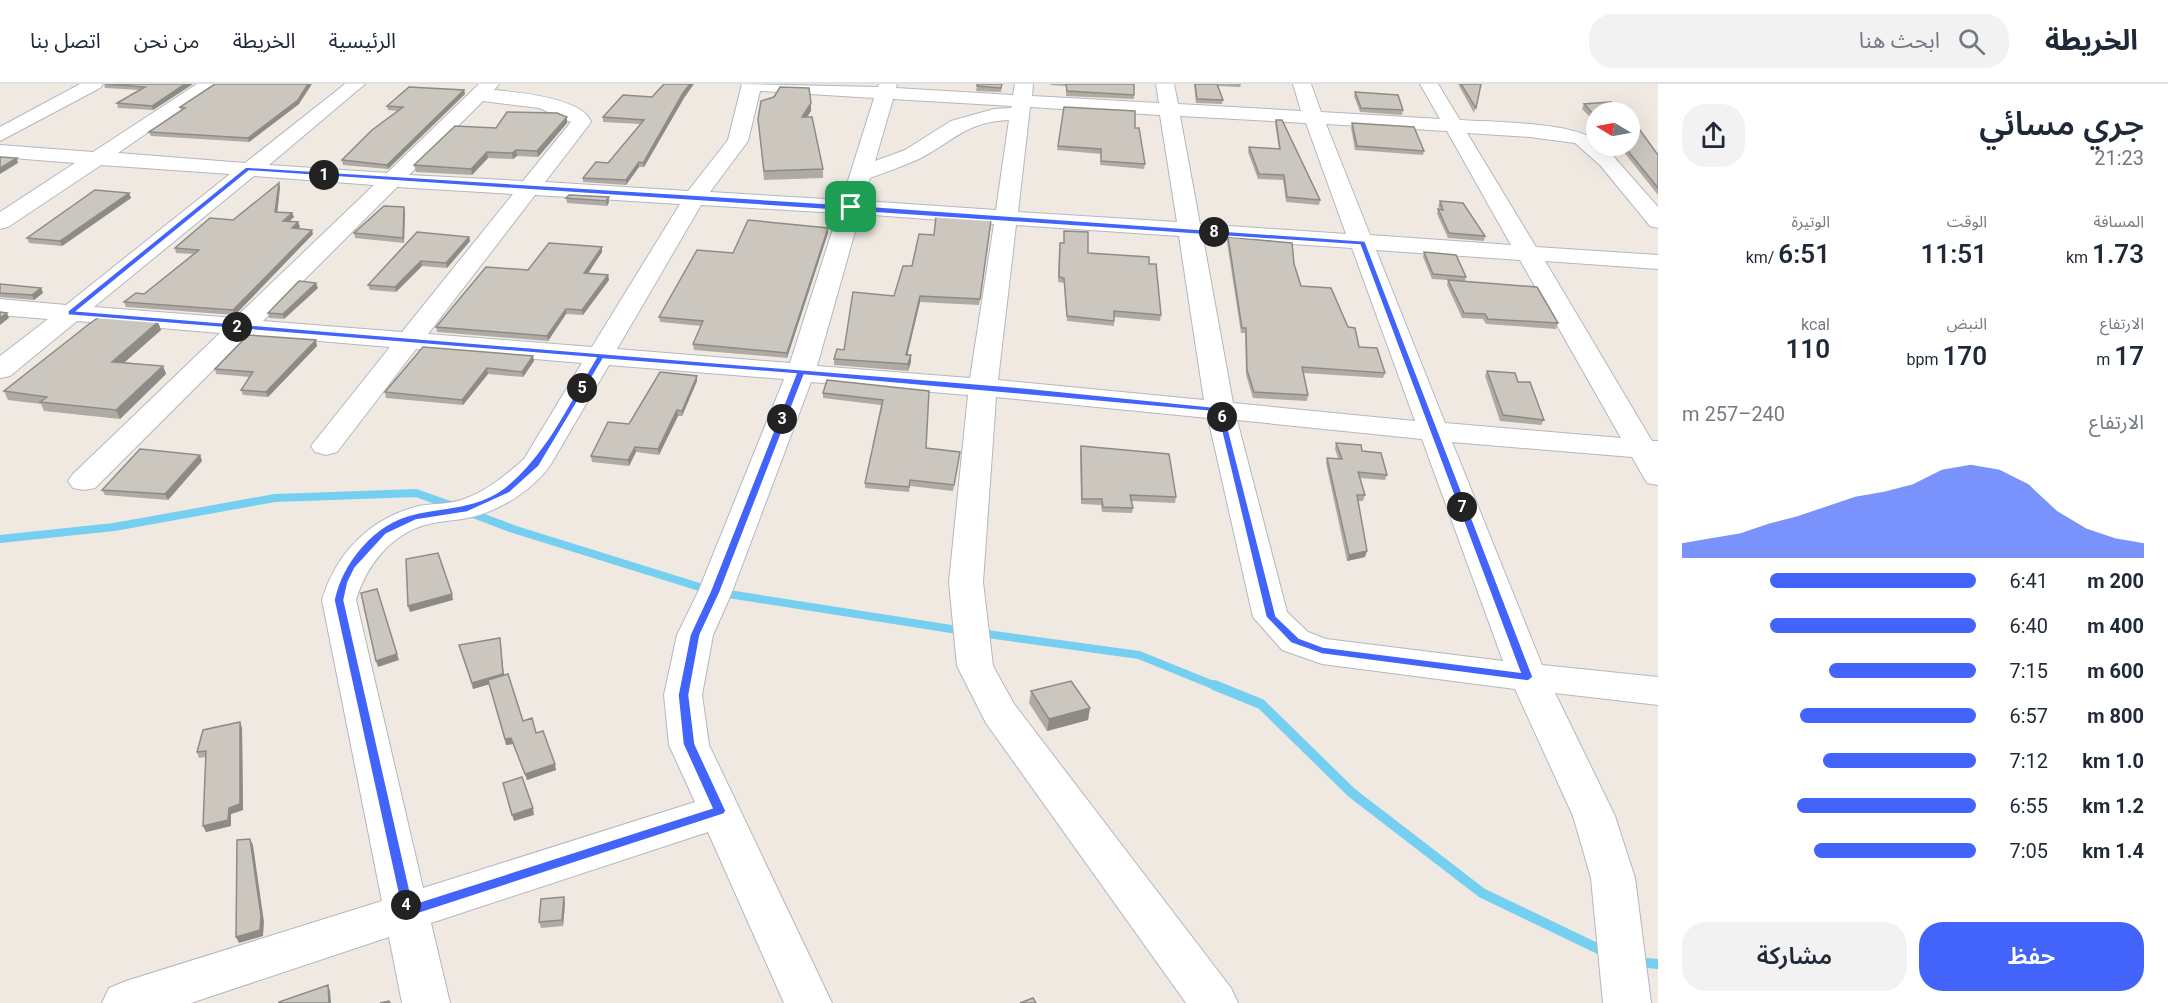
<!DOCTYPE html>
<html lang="ar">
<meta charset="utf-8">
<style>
:root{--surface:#fff;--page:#f2f2f3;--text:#1f2937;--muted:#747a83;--line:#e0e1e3;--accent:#4264fb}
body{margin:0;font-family:Roboto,"Noto Sans Arabic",sans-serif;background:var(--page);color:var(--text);direction:rtl;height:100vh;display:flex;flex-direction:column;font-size:22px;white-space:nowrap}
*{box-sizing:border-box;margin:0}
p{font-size:20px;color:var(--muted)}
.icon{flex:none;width:33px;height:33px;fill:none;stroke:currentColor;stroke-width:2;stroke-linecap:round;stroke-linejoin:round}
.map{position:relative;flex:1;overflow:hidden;direction:ltr}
.drawer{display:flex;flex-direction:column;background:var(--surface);width:510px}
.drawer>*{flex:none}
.needle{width:39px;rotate:280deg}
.buttons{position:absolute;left:1586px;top:18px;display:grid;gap:12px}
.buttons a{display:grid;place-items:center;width:54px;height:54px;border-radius:50%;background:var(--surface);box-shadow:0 6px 24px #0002;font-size:30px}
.pin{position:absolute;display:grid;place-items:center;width:51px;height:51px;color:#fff;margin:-26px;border-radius:12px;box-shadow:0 3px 9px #0006}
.km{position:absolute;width:30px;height:30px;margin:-15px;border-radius:50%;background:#222;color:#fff;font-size:16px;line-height:30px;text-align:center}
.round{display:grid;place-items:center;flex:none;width:63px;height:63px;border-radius:24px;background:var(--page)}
.overview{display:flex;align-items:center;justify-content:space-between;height:102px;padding:0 24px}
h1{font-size:33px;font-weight:600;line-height:45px}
.stats{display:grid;grid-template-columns:repeat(3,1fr);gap:9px;height:102px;padding:6px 24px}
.stats div{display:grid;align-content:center}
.stats b{font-size:26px;font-weight:600}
.stats small{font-size:16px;font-weight:400}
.stats p{font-size:16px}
.chart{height:168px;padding:12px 24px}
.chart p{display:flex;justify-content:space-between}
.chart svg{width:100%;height:108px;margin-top:6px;fill:var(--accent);opacity:.7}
.cta{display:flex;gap:12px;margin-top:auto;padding:12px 24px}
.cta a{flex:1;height:69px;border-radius:24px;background:var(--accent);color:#fff;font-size:24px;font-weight:600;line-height:69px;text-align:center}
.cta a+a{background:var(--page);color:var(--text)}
ul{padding:0 24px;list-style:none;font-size:20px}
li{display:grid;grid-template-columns:96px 72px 1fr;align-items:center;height:45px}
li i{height:15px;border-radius:8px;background:var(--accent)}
header{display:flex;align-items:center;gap:36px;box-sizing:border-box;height:84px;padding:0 30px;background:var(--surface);border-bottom:2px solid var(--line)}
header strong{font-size:28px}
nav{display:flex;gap:33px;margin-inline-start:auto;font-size:21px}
.search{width:420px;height:54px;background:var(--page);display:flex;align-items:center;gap:15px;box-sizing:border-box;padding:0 21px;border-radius:24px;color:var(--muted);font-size:22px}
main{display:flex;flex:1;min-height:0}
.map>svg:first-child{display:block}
</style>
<header>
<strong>الخريطة</strong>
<div class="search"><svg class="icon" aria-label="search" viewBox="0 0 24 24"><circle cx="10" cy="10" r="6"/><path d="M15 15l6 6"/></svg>ابحث هنا</div>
<nav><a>الرئيسية</a><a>الخريطة</a><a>من نحن</a><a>اتصل بنا</a></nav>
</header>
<main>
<section class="drawer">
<div class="overview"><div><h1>جري مسائي</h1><p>21:23</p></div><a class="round"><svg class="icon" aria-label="share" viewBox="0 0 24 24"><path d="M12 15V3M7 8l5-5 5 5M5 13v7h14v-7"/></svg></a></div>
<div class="stats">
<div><p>المسافة</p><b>1.73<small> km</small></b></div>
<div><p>الوقت</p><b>11:51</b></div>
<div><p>الوتيرة</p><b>6:51<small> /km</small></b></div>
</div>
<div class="stats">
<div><p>الارتفاع</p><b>17<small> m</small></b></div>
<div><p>النبض</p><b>170<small> bpm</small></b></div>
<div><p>kcal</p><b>110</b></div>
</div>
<div class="chart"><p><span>الارتفاع</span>240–257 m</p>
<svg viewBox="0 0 160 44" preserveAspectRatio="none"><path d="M0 44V38L10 36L20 34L30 30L40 27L50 23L60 19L70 17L80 14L90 8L100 6L110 8L120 14L130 25L140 32L150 36L160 38V44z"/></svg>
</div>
<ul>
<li><b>200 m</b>6:41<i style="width:70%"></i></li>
<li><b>400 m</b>6:40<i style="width:70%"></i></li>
<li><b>600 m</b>7:15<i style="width:50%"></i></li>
<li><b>800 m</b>6:57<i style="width:60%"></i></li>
<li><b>1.0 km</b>7:12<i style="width:52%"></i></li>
<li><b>1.2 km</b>6:55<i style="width:61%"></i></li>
<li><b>1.4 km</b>7:05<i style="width:55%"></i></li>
</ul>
<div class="cta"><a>حفظ</a><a>مشاركة</a></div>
</section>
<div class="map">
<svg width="1658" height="919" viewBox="0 0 1658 919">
<rect width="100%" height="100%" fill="#efe9e1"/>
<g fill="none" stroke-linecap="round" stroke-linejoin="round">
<path stroke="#75cff0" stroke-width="8" d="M468,428L513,445L709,506
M0,455L114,443L275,414L416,409L453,422
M722,509L964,547
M980,549L1139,571L1218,603"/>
<path stroke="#75cff0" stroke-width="10" d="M1214,601L1261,620L1352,709L1482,809L1607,869
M1636,878L1658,880"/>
<g stroke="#b4b7c1" stroke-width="2">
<path id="street" d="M80,0H103L100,4L0,57V43Z
M197,0H218L118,69L245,79L345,0H365L269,81L387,89L479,0H499L494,6C516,8 583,14 591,38L588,42L545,98L688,107L728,56L742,0L878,3L879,0H897L896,4L1013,11L1015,0H1033L1032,12L1159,19L1156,0H1174L1178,20L1301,27L1293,0H1311L1321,28L1440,35L1420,0H1438L1460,36C1490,38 1575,38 1596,57V62H1602L1614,73L1658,123V144L1650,142L1600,81L1575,59L1530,53L1467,49L1536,163L1658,171V185L1545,177L1652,357H1658V401L1647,399L1632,373L1452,358L1542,581L1658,593V621L1555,609L1615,732L1635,794L1651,919H1603L1591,794L1573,732L1515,605L1322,580L1282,566L1253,533L1208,334L996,313L983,498L993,582L1014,620L1231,904L1238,919H1186L986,639L957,582L949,498L968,311L811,298L732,508L713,551L702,611L709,661L832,919H784L708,748L431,839L450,919H402L389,853L191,919H102L109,904L126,897L382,817L322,516C336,469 370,434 419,422C433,419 449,421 464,415C487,407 506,391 524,375L582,279L416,265L337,368L326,371L315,368L311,362L390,263L248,251L95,404L84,406L73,404L68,397L73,390L220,249L77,237L10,292L0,294V272L48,235L0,231V215L66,221L230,90L101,81L8,143L0,145V128L75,79L0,73V61L93,68ZM760,7L874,14L842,116L710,108L748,57ZM893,15L1012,22L1011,24L994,25L951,37L905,66L875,77ZM483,17L539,24L571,38L523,97L409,91ZM1030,23L1160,31L1177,138L1018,128ZM1180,32L1306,39L1346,150L1200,140ZM1009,36L996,126L864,117L870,94C886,88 903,82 919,75C954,57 965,38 1009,36ZM1326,40L1447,47L1511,161L1370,151ZM254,92L374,101L235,234L94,223ZM397,103L513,110L402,248L263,237ZM535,111L680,120L592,263L428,250ZM701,121L838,129L790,279L617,265ZM860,130L994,140L970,294L817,282ZM1016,141L1179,152L1204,316L998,296ZM1203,154L1352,164L1415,337L1233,319ZM1376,166L1520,176L1621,354L1445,339ZM609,281L784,295L698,508L677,551L664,611L669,661L695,718L423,804L356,516C366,482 390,451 425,441C442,436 459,437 476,432C504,424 535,404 551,380ZM1237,336L1422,355L1503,577L1326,555L1308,548L1287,528Z"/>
</g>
<use href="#street" fill="#fff" fill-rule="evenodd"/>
</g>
<path fill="#afaba4" d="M104,0H193L153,26L118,24L117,19L139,6L105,4Z
M1002,0L1001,8L976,7L977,2Z
M1051,0H1134V15L1066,12V2L1050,1Z
M1194,0H1241L1240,3L1218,2L1223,16L1222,20L1196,19Z
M1458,0H1481L1474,29Z
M464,6L465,10L388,85L343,81L342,76L398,27L388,26L387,22Z
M1355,8L1403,26L1402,31L1360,28L1354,12Z
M652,13L684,14L644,83H639L626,101L583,98V94L608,79L641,40L603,38V33Z
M811,19V27L807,33L823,85V94L764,96L758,35Z
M299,20L249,58L151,52L149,48L181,26L180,23Z
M1584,20L1596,28V39L1582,25Z
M1064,23L1135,44L1145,80L1144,85L1100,81L1101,70L1057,66Z
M567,33V39L538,73L517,72L513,75L488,74L472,91L416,88L414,81L496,44Z
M1276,36L1320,116L1319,121L1286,118L1283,96L1258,95L1248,68L1249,63L1279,65L1275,40Z
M1352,39L1424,67L1423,71L1355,66L1351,44Z
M1619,62H1629L1658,71V111Z
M280,103L277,128L292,129L294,133L289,137L298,138L300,143L298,145L313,150L235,231L126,223L124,218L144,210L194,170L176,169L175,164L233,136Z
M129,109L131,114L62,162L29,159L27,154Z
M566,114L609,118L607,122L567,119Z
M1440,117L1485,152L1484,157L1448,154L1437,130L1438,125H1440L1438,122Z
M404,123L405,128L404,159L355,154L354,149Z
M991,142L979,221L920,218L907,271L911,278L908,287L834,281V275L894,212L912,182L934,151Z
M1064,147L1088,169L1149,180L1161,231L1160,237L1114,233V242L1067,237L1064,199L1058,198L1059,164L1064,159Z
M828,149L787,274L694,266L693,260L701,242L660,238L659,233L733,169Z
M469,153L470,157L447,184L422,182L396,208L370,206L368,201Z
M1228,153L1294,180L1301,202L1348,243L1359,263L1385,289L1383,294L1303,289L1308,311L1307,317L1253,314L1246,291L1245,249H1241L1227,158Z
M602,163V168L588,189L608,191L609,196L583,231L566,230L548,257L437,248L436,243L528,186Z
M1424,168L1466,193L1465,197L1558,239L1556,245L1486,240L1483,235L1462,234L1447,201L1448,196L1432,195L1423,173Z
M0,200L41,204L43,209L34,216L0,213Z
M318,204L284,235L269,234L268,229Z
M158,238L161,246L124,278L163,282L166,290L120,335L44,327L41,320L8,316L4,307Z
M317,262L268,313L243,311L241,306L250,293L216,290L215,285Z
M533,272L534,277L523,293L488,290L463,321L386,314L385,308Z
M1487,287L1518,298L1544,336L1541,341L1500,337L1485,292Z
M697,292V297L682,332H678L659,371L636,368L629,382L592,378L591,372L629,340Z
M929,307L926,364L960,368L953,407L910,402L909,408L865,404V399L881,321L823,314V309Z
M1336,359L1362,367L1387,391L1385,396L1360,394L1365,411L1363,417H1358L1365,473L1347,477L1326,379L1327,374H1338L1335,365Z
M1081,362L1176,413L1175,419L1131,417L1133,424L1132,429L1102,428L1101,421L1081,420L1080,368Z
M200,371L202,377L168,416L105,411L102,406Z
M500,554L504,591L523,637L536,649L556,686L527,696L513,660L506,661L489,600L473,605L461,567Z
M1031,607L1090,624L1088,636L1047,647L1029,619Z
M240,638L242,644L243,726L231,730V742L206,748L203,742L206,673L199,674L197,668Z
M565,819L563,842L541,844L539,838Z"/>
<path fill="#8e8b86" d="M185,0H193L153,26L152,22Z
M308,0H312L299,20L249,58L248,54Z
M690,0H694L684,14L644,83L643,79L683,9Z
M464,6L465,10L388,85L387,81Z
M811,19V27L802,41V33Z
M567,33V39L538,73L537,67Z
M516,66L517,72L513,75L512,69Z
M487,68L488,74L472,91L471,85Z
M17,74L18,79L0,90V84Z
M639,78V83L626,101V96Z
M279,99L280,103L277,132L275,128Z
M129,109L131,114L62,162L60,157Z
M609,113V118L607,122L606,117Z
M404,123L405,128L404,159L403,154Z
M292,129L294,133L284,142L283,137Z
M298,138L300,143L293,149L292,144Z
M828,144V149L787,274V269Z
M312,146L313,150L235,231L233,226Z
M469,153L470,157L447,184L446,179Z
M602,163V168L585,194L584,189Z
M421,177L422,182L396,208L395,203Z
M608,191L609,196L583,231L582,226Z
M316,199L318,204L284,235L283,230Z
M41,204L43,209L34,216L32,211Z
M920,212V218L906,277V271Z
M566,225V230L548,257L547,252Z
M7,229L9,234L0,241V234Z
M158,238L161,246L116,286L112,278Z
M316,256L317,262L268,313L266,308Z
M911,271V278L908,287V280Z
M533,272L534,277L523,293L522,288Z
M163,282L166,290L120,335L116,326Z
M487,284L488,290L463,321L462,316Z
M697,292V297L682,332V327Z
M677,326L678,332L659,371L658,365Z
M635,363L636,368L629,382L628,376Z
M200,371L202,377L168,416L165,410Z
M1367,467L1365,473L1347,477L1349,471Z
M452,510L453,516L410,528L408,522Z
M500,554L504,596L473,605L472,599Z
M397,570L399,576L378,583L376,577Z
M1090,624L1088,636L1047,647L1049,635Z
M240,638L242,644L243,726L231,730V742L206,748L203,742L229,724Z
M511,654L513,660L506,661L505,655Z
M555,680L556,686L527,696L525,690Z
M533,724L534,731L514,737L512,731Z
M250,755L253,761L264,838L263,852L239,859L236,853Z
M564,813L565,819L563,842L562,836Z
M328,901L330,907L331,919H329Z"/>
<path fill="#cbc7bf" stroke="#8e8b86" stroke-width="1.5" d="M106,0H185L152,22L117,19L145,3Z
M215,0H308L298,16L248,54L149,48L185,24L180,23Z
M664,0H690L683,9L643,79L639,78L626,96L583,94L596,78L608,79L644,36L603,33L623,11L652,13Z
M977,0H1002L1001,4L977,2Z
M1066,0H1134V11L1067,7Z
M1195,0H1217L1223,16L1197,15Z
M1461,0H1481L1476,24Z
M409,3L464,6L387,81L342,76L372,46L403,23L387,22Z
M780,3L809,4L811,19L802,33H812L823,85L764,87L758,35L761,17L774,13Z
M1355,8L1398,11L1403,26L1361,24Z
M1611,18L1625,26L1627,28H1596V33L1584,20Z
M1064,23L1135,27V44H1139L1145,80L1101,77V65L1058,62Z
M507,28L557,29L567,33L537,67L516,66L512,69L487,68L471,85L414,81L455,42L496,44Z
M1629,31L1658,71V104L1624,62H1629Z
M1276,36H1282L1320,116L1287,113L1284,91L1259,90L1249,63L1280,65Z
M1352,39L1414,43L1424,67L1357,62Z
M0,73L17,74L0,84Z
M279,99L275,128L292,129L283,137L298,138L292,144L312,146L233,226L124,218L136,209L144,210L199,166L175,164L210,134L233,136Z
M95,106L129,109L60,157L27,154Z
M569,111L609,113L606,117L566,114Z
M1440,117L1463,119L1485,152L1449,149L1438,125L1443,126Z
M384,122L404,123L403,154L354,149Z
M936,132L991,136L980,215L920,212L906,271H911L908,280L834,275L837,265L844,266L853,208L894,212L903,182H912L919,150L934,151Z
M748,136L828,144L787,269L693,260L703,237L659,233L697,166L733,169Z
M1064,147L1088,148V169L1149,173V180H1156L1161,231L1114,227V237L1067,232L1064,194L1059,193L1060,159H1064Z
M417,148L469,153L446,179L421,177L395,203L368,201Z
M1228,153L1292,159L1294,180L1301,202L1331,204L1348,243L1355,244L1359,263L1377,264L1385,289L1302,283L1308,311L1254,308L1247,286L1246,244H1242Z
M549,159L602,163L584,189L608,191L582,226L566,225L547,252L436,243L486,183L528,186Z
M1424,168L1456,171L1466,193L1433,190Z
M1448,196L1537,203L1558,239L1488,235L1485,230L1464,229Z
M299,197L316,199L283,230L268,229Z
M0,200L41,204L32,211L0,209Z
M0,228L7,229L0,234Z
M99,233L158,238L112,278L163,282L116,326L40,318L47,313L4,307L89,240Z
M248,251L316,256L266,308L241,306L253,288L215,285Z
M423,263L533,272L522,288L487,284L462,316L385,308Z
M1487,287L1515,289L1518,298H1530L1544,336L1503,331Z
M660,288L697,292L682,327L677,326L658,365L635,363L628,376L591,372L608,338L629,340Z
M827,296L929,307L926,364L960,368L954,401L910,396L909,403L865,399L883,316L823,309Z
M1336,359L1361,361L1362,367L1381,369L1387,391L1358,388L1365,411H1357L1367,467L1349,471L1327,374L1342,375Z
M1081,362L1169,370L1176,413L1130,411L1133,424L1103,423L1102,415H1082Z
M140,365L200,371L165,410L102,406Z
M438,469L452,510L408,522L406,475Z
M377,505L397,570L376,577L361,509Z
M500,554L503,590L472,599L459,561Z
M508,590L523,637L532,634L536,649L543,647L555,680L525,690L511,654L505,655L488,596Z
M1071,597L1090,624L1049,635L1031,607Z
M240,638V720L229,724L228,736L203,742L206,667L197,668L203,646Z
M522,693L533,724L512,731L503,699Z
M250,755L261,832L260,846L236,853L237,756Z
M564,813L562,836L539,838L541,815Z
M328,901L329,919H279V918Z
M1033,914L1036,919H1020Z
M389,917L390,919H380Z"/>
<path fill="#4264fb" stroke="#fff" stroke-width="1.5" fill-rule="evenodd" d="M246,83L851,121L1365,157L1533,593L1528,597L1322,570L1291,559L1266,533L1217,328L804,291L720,508L700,551L689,611L695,660L726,727L724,730L408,833L403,832L334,516C342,478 374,439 414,430C444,423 478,424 504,404C546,371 569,318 596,274L68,231V227ZM249,87L1360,161L1520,588L1323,563L1299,554L1276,532L1223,324L1026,304L77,227ZM603,275L796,290L710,508L690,551L678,611L683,660L712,724L413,820L344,516L348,498L355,484L386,450L416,436L467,428L509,409L539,382Z"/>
</svg>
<div class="buttons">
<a><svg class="needle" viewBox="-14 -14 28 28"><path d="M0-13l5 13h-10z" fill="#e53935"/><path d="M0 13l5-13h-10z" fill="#747a83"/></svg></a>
</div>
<div class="pin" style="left:851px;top:123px;background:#1e9e55"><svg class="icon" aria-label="arrive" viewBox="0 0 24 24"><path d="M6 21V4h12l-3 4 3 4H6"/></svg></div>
<b class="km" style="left:324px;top:91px">1</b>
<b class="km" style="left:237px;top:243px">2</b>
<b class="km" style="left:782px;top:335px">3</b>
<b class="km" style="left:406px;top:821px">4</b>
<b class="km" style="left:582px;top:304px">5</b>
<b class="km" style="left:1222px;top:333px">6</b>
<b class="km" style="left:1462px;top:423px">7</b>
<b class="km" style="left:1214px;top:148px">8</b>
</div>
</main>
